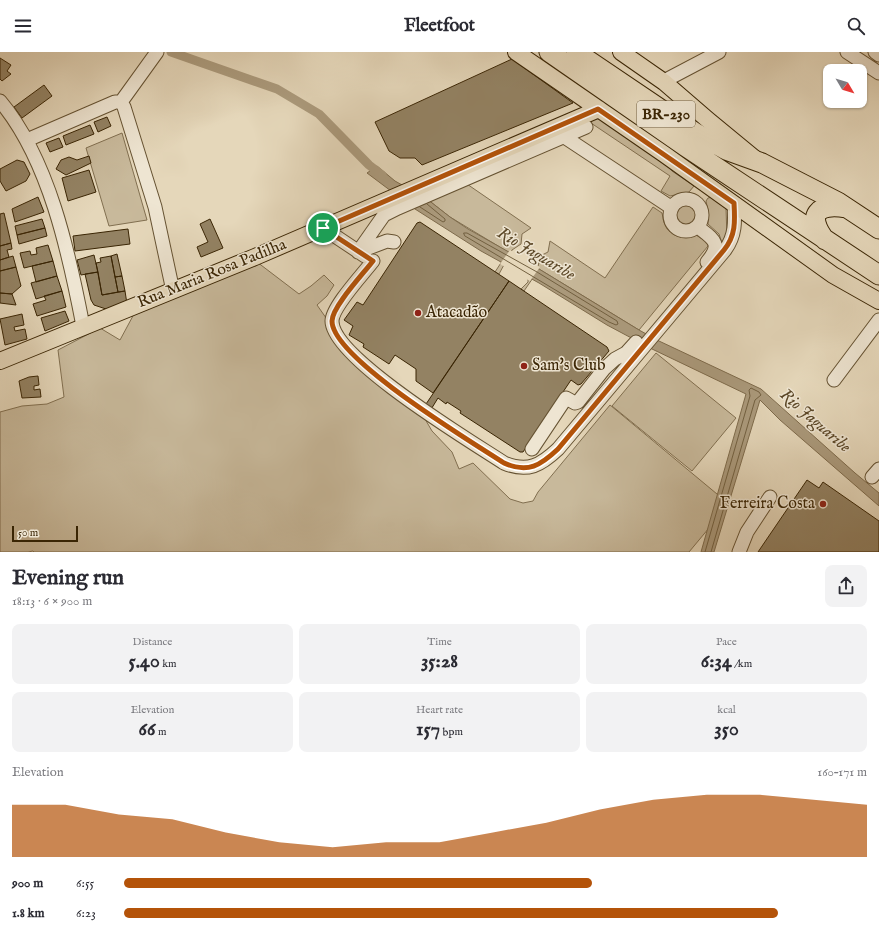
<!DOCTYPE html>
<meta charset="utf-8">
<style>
:root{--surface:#fff;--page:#f2f2f3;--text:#2b2b33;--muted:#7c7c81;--accent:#b45309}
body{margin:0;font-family:"IM FELL English",serif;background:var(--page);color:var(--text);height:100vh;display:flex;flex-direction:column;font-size:15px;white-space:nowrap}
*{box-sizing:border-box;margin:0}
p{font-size:13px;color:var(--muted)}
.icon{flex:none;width:22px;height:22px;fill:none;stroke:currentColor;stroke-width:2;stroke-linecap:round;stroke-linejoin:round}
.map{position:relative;height:500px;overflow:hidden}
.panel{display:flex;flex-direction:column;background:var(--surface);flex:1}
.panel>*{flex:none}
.needle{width:26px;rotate:128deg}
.tools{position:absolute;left:823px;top:12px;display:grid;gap:8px}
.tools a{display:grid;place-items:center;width:44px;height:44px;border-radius:8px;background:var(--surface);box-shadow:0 1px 3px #0004;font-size:20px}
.scale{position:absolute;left:12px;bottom:10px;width:66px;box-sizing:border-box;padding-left:4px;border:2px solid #3a2504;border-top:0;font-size:11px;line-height:14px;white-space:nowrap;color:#3a2504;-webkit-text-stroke:3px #eee5d2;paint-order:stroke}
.pin{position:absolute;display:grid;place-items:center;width:34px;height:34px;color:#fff;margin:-17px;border:2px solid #fff;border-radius:50%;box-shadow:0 1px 4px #0007}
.round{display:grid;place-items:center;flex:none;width:42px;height:42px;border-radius:8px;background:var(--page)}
.head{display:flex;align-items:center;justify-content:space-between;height:68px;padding:0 12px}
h1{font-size:22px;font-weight:800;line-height:30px}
.figures{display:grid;grid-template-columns:repeat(3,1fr);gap:6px;height:68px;padding:4px 12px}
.figures div{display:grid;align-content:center;border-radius:8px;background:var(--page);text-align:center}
.figures b{font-size:20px;font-weight:800}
.figures small{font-size:11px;font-weight:400}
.figures p{font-size:11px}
.chart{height:112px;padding:8px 12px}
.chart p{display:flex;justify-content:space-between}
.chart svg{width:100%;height:72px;margin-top:4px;fill:var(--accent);opacity:.7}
ul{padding:0 12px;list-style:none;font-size:13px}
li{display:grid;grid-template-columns:64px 48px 1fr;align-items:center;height:30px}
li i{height:10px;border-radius:5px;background:var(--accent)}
header{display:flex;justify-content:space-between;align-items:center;height:52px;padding:0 12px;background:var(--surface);font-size:18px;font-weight:800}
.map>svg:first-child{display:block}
</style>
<header><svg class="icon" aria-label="menu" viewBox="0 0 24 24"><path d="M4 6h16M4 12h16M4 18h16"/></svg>Fleetfoot<svg class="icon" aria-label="search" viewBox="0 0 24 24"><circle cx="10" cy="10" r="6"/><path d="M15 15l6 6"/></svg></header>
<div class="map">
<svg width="879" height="500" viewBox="0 0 879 500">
<rect width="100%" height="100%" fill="#e5d7ba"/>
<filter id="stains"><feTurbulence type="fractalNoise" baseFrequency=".005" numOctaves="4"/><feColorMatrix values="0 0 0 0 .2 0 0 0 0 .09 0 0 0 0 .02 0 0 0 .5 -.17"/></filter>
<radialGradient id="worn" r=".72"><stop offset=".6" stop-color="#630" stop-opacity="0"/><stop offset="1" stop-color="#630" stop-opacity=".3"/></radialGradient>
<path fill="#c8b99b" stroke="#816f50" d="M596,64L667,112L672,119L694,134L689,140L670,144L661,139L670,124L588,69Z
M122,81L147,168L109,174L86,96Z
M464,130L531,176L522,182L521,192L512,198L499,222L495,220L508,200L450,165L427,147Z
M712,145L726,156L727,187L723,194L719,182L708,172V158L706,149L708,146Z
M676 163a10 10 0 1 1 20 0a10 10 0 1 1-20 0Z
M653,155L662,161C663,165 663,169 665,173C670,185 685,188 696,183L707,190L708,194L639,278L539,217L524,239L521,237L528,230V224L538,215L540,204L548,200L550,189L605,226Z
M257,210L299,242L311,234L324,223L334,233L327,244L317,253L331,273L425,367L432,379L452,400L459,417L473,411L510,447L523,451L533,449L538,440L610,353L729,452L689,500H34L33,499L28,500H0V360L22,354L47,352L64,345L58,298L100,276L120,288L134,262Z
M656,301L736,366L692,419L612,354Z"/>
<path fill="#ab9a7c" stroke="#7e6b4c" d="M377,114L395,129L427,147L450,165L468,177L539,217L639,278L659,289L761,337L855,421L879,441V454L780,368L760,348L714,500H701L746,342L652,297L607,273L539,231L481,199L415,157L367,121Z"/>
<path fill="#e5d7ba" d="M510,198L540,215L530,229L500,212Z"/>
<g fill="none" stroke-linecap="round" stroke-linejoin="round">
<path stroke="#726040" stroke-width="1" d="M420,155L443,170L445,169V167L427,152
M464,181H467L537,220L617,269L618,272L616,273L609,270L465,184Z
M705,500L750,344L749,338L751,336L759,340L761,343L755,348L711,500"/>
<path stroke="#ab9a7c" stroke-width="9" d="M171,0L277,37L319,62L369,113L382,123"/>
</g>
<path fill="#938263" stroke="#3a2504" d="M0,6L11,13L7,19L11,22L2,29L0,27Z
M512,7L573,51L422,113L415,106H400L389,99L375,70Z
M44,33L52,44L22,66L14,55Z
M107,65L111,74L98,80L94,70Z
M90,73L94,82L66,93L63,84Z
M59,86L63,95L50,100L46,91Z
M89,104L91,111L66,123L56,117L61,108L69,105L77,108Z
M17,108L24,110L30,122L26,129L6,139L0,129V117Z
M89,118L96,140L68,149L62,126Z
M38,145L44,160L15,170L12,157Z
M4,161L11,191L0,194V162Z
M42,167L45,176L17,183L15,174Z
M210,167L223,196L201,205L197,195L208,190L200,172Z
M420,170L509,229L433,341L416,329V317L395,303L389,312L363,295L364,292L349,283L353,274L344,268L357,250L363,253L417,171Z
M45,176L47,184L19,192L17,183Z
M128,177L130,192L75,199L73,184Z
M11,191L12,197L7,198L9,205L0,208V194Z
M48,193L53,209L24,216L20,201L30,199L31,203L37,202L36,196Z
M117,202L122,224L115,225L111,204Z
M94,203L98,220L81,223L77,208Z
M13,204L16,215L0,219V208Z
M111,204L118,240L102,243L96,211L101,210L100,206Z
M53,209L57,224L36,230L32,214Z
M16,215L21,234L12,242L0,241V219Z
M98,220L102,243L125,239L127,252L106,257L94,253L91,248L85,222Z
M57,224L62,239L36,247L31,231Z
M122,224L125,239L118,240L115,225Z
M509,229L607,295L609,299L581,332L578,333L571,328L523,400H520L460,361L461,359L447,350L446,352L438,346L430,359L424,355Z
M62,239L66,255L37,264L33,252L46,248L44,244Z
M0,241L12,242L16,253L0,251Z
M65,259L69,269L45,279L41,266Z
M22,262L24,273L14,275L15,279L25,277L27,287L5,293L0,267Z
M38,324L39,333L34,334V338L40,337L41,345L22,346L19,329L29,325Z
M807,428L819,436L823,430L879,469V500H758Z"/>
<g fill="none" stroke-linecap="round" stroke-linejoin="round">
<g stroke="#655232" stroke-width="15">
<path id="minor" d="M847,0L879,21
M875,0L879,3
M664,29L719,0
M0,49C49,107 69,201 83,274
M121,50L124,55L155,155L173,239
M121,50L157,0
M563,84L672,156
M27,88L115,50H121
M670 163a16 16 0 1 1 32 0a16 16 0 1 1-32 0Z
M698,175C713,187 723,191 707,210
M323,176L365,204
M358,200L384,163L398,156L586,75
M358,200L387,189L394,190
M373,209C363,222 332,255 332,269C332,306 472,390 504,411C528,421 541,413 558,397L725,198C736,183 735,169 734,151
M834,328L879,268
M532,397L566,346L575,351L578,350L604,317L615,307L626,301L636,290
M872,425L879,417
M739,500L747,480L770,445"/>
</g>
<g stroke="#3a2504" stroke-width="18">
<path id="major" d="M516,0L664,102L833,223L879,249
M621,0L664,30L708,68L754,106
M0,309L255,205L599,57"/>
</g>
<g stroke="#3a2504" stroke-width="21">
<path id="highway" d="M549,0L686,95L879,223
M576,0L696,81L726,98L762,111L838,150L879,177
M825,188C806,163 817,151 846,156"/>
</g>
<use href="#minor" stroke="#eee5d2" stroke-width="13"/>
<use href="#major" stroke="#e5d7ba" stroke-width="16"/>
<use href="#highway" stroke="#e5d7ba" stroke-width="19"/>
</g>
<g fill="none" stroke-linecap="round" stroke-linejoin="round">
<g stroke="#fff" stroke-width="8">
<path id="route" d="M598,57L734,151C735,169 736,183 724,198L558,397C541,413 528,422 504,411C472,390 332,306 332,269C332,255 363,222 373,209L323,176Z"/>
</g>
<use href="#route" stroke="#b45309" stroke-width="5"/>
</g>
<g fill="#8f2418" stroke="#eee5d2" stroke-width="1.5">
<circle cx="418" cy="261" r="4"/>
<circle cx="524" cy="314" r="4"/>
<circle cx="823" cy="452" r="4"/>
</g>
<g text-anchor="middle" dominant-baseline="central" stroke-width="3" stroke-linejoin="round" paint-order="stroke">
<rect fill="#eee5d2" stroke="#705f42" stroke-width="1" x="637" y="49" width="58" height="26" rx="3"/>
<g font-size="15" font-weight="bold" fill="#3a2504">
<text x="666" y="62">BR-230</text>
</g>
<g font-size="16" fill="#3a2504" stroke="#eee5d2">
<text transform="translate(212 222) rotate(-22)">Rua Maria Rosa Padilha</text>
</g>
<g font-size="16" fill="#3a2504" stroke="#eee5d2" text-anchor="start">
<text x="426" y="261">Atacadão</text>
<text x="532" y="314">Sam's Club</text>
<text x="815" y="452" text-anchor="end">Ferreira Costa</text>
</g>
<g font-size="17" font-style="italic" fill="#5c4828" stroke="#eee5d2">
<text transform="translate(536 202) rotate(31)">Rio Jaguaribe</text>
<text transform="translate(815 369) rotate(41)">Rio Jaguaribe</text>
</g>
</g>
<rect width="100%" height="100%" filter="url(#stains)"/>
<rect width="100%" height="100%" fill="url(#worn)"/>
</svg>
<div class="tools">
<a><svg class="needle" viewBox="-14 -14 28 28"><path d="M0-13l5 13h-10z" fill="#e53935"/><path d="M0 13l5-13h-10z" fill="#7c7c81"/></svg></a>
</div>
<div class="scale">50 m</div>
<div class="pin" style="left:323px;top:176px;background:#1e9e55"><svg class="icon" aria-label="arrive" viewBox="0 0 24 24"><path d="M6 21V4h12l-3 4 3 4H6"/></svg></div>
</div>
<section class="panel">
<div class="head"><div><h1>Evening run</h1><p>18:13 · 6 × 900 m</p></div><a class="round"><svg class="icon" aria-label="share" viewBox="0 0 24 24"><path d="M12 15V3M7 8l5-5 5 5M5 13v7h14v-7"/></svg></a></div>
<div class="figures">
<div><p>Distance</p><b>5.40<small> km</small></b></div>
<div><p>Time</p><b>35:28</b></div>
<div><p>Pace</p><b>6:34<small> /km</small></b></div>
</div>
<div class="figures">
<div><p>Elevation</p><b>66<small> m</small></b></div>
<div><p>Heart rate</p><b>157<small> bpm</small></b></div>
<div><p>kcal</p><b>350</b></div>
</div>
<div class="chart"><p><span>Elevation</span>160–171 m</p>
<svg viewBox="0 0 160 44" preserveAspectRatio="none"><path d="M0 44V12L10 12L20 18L30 21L40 29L50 35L60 38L70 35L80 35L90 29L100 23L110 15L120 9L130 6L140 6L150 9L160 12V44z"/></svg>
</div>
<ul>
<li><b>900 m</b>6:55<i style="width:63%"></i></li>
<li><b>1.8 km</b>6:23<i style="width:88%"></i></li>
</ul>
</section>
